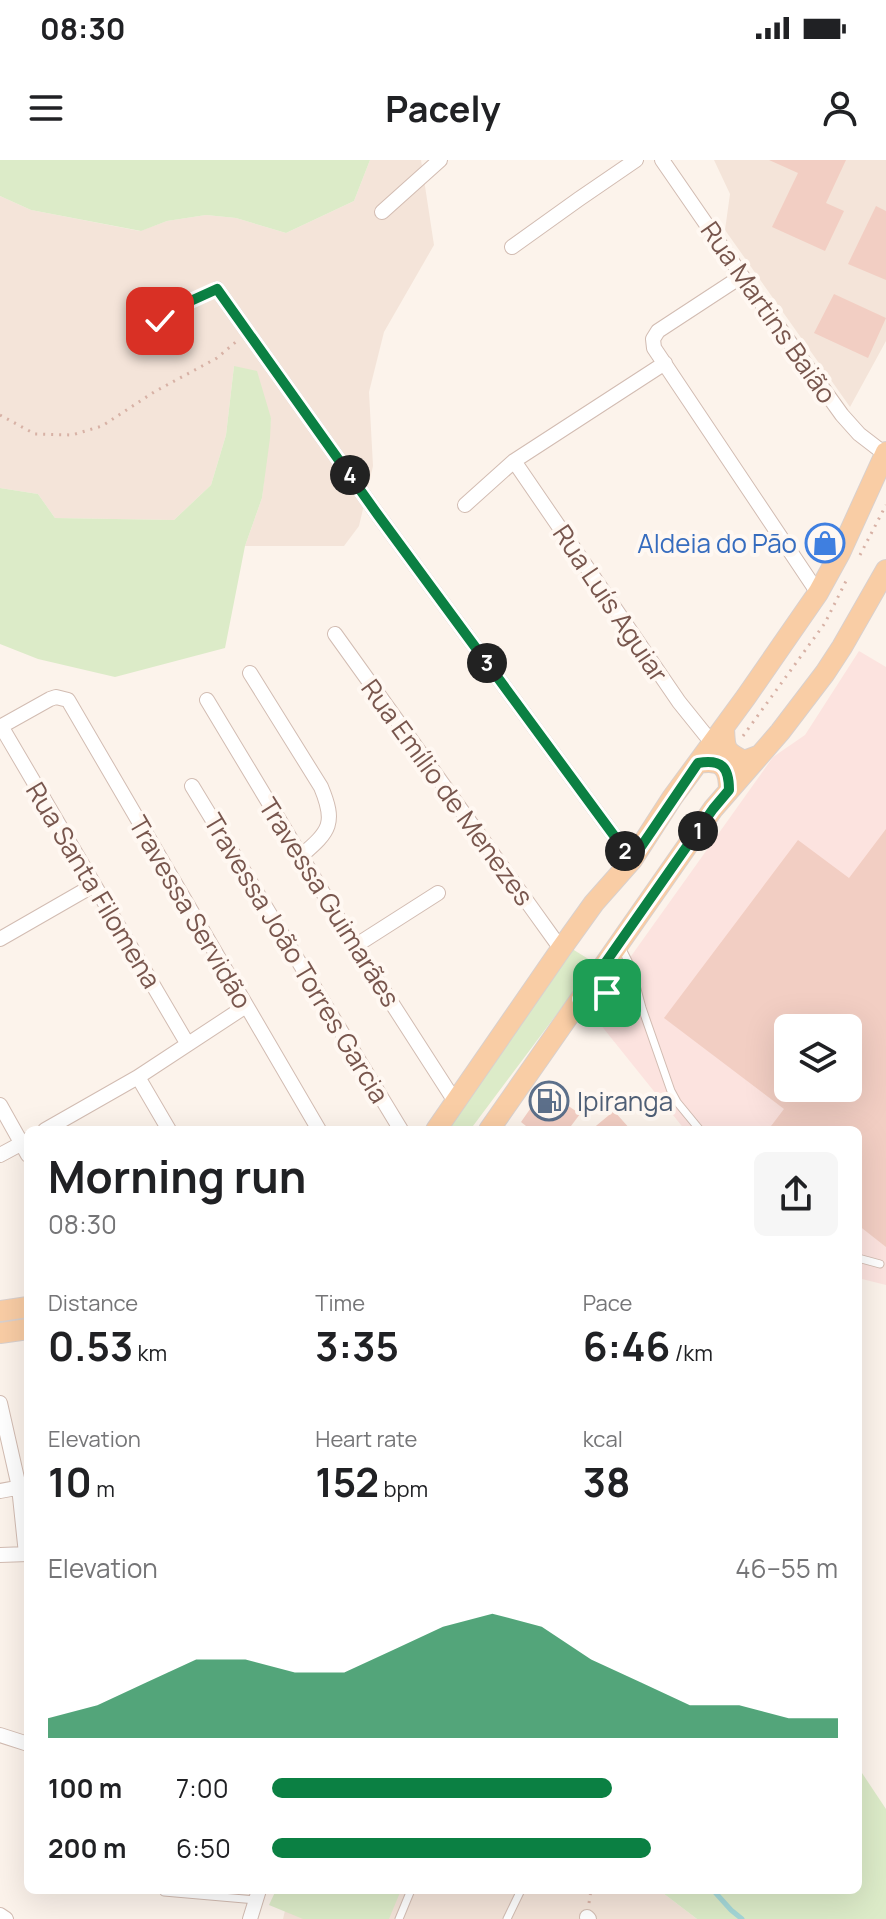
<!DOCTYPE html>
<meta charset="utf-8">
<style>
:root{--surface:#fff;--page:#f6f6f6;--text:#202124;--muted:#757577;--accent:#0b8043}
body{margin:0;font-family:Manrope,sans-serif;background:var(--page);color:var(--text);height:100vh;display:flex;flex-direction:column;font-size:30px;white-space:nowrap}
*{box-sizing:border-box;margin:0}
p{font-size:26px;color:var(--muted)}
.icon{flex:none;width:44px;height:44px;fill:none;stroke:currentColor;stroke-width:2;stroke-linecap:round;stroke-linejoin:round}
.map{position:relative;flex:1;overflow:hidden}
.drawer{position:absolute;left:24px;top:966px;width:838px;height:768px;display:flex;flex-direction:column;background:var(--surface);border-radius:12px;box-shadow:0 8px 32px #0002}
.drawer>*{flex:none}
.tools{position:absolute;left:774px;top:854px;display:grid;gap:16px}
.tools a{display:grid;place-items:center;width:88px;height:88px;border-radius:12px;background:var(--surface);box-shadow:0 8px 32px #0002;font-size:40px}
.pin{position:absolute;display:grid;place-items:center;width:68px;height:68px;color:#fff;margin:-34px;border-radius:16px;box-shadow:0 4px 12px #0006}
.km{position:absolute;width:40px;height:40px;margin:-20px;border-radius:50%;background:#222;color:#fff;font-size:22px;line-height:40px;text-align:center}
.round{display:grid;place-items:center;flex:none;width:84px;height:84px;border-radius:12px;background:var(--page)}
.head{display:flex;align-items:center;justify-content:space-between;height:136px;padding:0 24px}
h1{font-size:44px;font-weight:700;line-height:60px}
.figures{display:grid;grid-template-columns:repeat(3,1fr);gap:12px;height:136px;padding:8px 24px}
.figures div{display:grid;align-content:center}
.figures b{font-size:40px;font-weight:700}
.figures small{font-size:22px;font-weight:400}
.figures p{font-size:22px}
.chart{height:224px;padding:16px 24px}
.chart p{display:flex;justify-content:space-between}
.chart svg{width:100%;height:144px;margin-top:8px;fill:var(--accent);opacity:.7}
ul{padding:0 24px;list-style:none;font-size:26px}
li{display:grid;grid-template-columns:128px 96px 1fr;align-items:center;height:60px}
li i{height:20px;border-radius:10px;background:var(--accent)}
.status{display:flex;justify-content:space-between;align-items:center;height:56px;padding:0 40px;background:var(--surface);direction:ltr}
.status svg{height:22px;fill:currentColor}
header{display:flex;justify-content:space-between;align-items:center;height:104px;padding:0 24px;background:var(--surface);font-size:36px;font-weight:700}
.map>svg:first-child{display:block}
</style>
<div class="status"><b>08:30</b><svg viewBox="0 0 49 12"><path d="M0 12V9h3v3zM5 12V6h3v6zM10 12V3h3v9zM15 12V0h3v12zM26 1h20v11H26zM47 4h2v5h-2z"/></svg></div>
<header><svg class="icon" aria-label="menu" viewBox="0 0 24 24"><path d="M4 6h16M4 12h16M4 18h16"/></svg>Pacely<svg class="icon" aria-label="person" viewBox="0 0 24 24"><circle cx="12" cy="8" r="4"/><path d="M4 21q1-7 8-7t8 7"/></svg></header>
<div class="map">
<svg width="886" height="1759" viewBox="0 0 886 1759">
<rect width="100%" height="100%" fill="#fcf3eb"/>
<path fill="#f4e4d9" d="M370,0H421L434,85L384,172L369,232L373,306L359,366L344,386H245L262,338L271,258L234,206L226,275L211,325L174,360L55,358L38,334L0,328V36L31,50L140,71L167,61L206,55L236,58L286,73L354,41Z
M714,0H886V181L850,247L725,70L730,34Z
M290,1730H659L697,1759H283Z"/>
<path fill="#fce3df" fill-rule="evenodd" d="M859,491L886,507V1125L858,1118V970H685L592,854L634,792L773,597L805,575ZM788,868H848V928H788Z"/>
<path fill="#dcebc8" d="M0,0H370L354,41L286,73L236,58L206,55L167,61L141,71L31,50L0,36Z
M234,206L257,211L271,258L270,278L262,338L245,386L225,488L115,517L38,499L0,484V328L38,334L55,358L174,360L211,325L226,275Z
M569,787L595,803L470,970H442Z
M858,1607L886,1649V1759H697L659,1730H858Z
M276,1730H401L389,1759H303L269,1745Z"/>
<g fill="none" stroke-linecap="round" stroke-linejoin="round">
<path stroke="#a5d8d8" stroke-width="5" d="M713,1730L731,1750L742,1759"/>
</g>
<path fill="#f2cec3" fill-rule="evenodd" d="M769,0H846L826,43L844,51L825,91L772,67L798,13Z
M876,46L886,51V120L848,104Z
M834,134L886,158L868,198L814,173Z
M886,669V1087L858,1065V970H768L784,949L664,858L798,680L849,718ZM788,868H848V928H788Z
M544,929L580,954L568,970H531L521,962Z
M614,951L631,970H591Z"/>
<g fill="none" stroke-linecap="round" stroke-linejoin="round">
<g stroke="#d2bcb2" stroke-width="9">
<path id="service" d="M621,787L631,807L642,848L671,931L677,942L700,970
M589,835C607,827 628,837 642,848
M858,1098L880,1104
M164,1732L256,1740
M399,1759L411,1730
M507,1759L521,1730"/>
</g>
<g stroke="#d2bcb2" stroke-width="16">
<path id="minor" d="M662,0L742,116L842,255L859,274L885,294
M382,52L440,0
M512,87L579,39L636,0
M742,116L658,171L653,179L654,188L818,433
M217,129L378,355L632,700
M514,301L679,542L712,583
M465,345L514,301L665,203
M335,474L561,789
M250,513L321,627C336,663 330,671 302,695
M207,540L355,786L456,943
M1,566L187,883
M0,567L50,539L56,537L68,540L319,970
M192,626L401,970
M0,779L94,725
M355,786L438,733
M138,917L169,970
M0,945L28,995
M45,970L138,917L246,846
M0,995L28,980
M0,1243L19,1327L26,1394
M0,1331L27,1326
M0,1395L28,1394
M0,1575L28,1584
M0,1755L6,1759
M587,1757L589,1759
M250,1759L259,1730"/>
</g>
<g stroke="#d9d0cd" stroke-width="22">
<path id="primary" d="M724,568C725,589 724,591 744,601L760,595
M698,603C722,599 729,607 729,630
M436,970L561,789L594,743L632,700L672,638L746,537L818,433L840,393L886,292
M489,970L713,649L780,572L825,513L842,487L886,410
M0,1151L28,1147
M0,1173L28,1169"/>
</g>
<path stroke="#d7b1a5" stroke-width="3" stroke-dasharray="2 6" stroke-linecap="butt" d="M140,168L160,161L184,144L203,135
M0,255L35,274L72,275L102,266L154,232L217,198L238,180
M860,395L886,345
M743,576L825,463L847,419
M589,1743L591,1730"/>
<use href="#service" stroke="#fff" stroke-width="7"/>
<use href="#minor" stroke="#fff" stroke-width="14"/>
<use href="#primary" stroke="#f9cda5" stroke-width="20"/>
</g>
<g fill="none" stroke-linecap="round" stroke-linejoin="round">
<g stroke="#fff" stroke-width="16">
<path id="route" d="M160,161L184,144L217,129L378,355L632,700L698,603C722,599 729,607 729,630L713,649L580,839L598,831L607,833"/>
</g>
<use href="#route" stroke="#0b8043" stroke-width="10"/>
</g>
<defs>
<g id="shop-ring" transform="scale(2)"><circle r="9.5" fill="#fff8f2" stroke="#3f7fe0" stroke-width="1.5"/><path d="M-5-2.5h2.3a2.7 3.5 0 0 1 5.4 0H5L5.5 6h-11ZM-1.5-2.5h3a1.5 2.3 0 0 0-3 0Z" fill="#3f7fe0"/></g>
<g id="fuel-ring" transform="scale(2)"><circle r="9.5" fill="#fff8f2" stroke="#5c6f8a" stroke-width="1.5"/><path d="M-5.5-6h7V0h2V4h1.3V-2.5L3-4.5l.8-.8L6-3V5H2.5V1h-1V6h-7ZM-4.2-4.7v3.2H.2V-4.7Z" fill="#5c6f8a"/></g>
</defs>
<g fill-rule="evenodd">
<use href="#shop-ring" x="825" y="383"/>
<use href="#fuel-ring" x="549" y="941"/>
</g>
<g text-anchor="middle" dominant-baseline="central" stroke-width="8" stroke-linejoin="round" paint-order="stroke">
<g font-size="26" fill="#78564d" stroke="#fff8f2">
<text transform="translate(769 152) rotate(55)">Rua Martins Baião</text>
<text transform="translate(611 443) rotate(56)">Rua Luís Aguiar</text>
<text transform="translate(448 632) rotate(54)">Rua Emílio de Menezes</text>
<text transform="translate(94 725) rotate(59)">Rua Santa Filomena</text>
<text transform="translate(330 742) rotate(58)">Travessa Guimarães</text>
<text transform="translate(191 752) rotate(60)">Travessa Servidão</text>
<text transform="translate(297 798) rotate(59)">Travessa João Torres Garcia</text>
</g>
<g font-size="26" fill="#366cbe" stroke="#fff8f2" text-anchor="end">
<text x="797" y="383">Aldeia do Pão</text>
</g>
<g font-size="26" fill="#4e5e75" stroke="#fff8f2" text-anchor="start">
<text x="577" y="941">Ipiranga</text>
</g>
</g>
</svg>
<div class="tools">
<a><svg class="icon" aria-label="layers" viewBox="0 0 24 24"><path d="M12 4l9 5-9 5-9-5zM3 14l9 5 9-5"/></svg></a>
</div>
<div class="pin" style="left:607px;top:833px;background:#1e9e55"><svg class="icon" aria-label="arrive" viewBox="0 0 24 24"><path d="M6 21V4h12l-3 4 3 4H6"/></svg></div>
<div class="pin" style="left:160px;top:161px;background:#d93025"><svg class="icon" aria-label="check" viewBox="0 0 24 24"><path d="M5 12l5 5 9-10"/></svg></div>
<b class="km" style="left:698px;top:671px">1</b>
<b class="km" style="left:625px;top:691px">2</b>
<b class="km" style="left:487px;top:503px">3</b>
<b class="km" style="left:350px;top:315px">4</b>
<section class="drawer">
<div class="head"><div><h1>Morning run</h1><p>08:30</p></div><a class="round"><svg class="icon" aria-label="share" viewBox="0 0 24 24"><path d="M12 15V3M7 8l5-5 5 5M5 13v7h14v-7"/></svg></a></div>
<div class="figures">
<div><p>Distance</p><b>0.53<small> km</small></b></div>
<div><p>Time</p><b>3:35</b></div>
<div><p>Pace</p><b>6:46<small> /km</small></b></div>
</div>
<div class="figures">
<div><p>Elevation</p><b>10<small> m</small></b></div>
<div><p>Heart rate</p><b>152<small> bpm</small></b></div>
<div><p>kcal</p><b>38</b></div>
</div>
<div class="chart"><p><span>Elevation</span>46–55 m</p>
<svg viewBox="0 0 160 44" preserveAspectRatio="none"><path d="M0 44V38L10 34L20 27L30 20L40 20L50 24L60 24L70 17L80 10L90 6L100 10L110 20L120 27L130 34L140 34L150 38L160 38V44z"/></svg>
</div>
<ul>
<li><b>100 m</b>7:00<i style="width:60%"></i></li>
<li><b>200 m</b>6:50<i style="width:67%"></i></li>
</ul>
</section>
</div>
